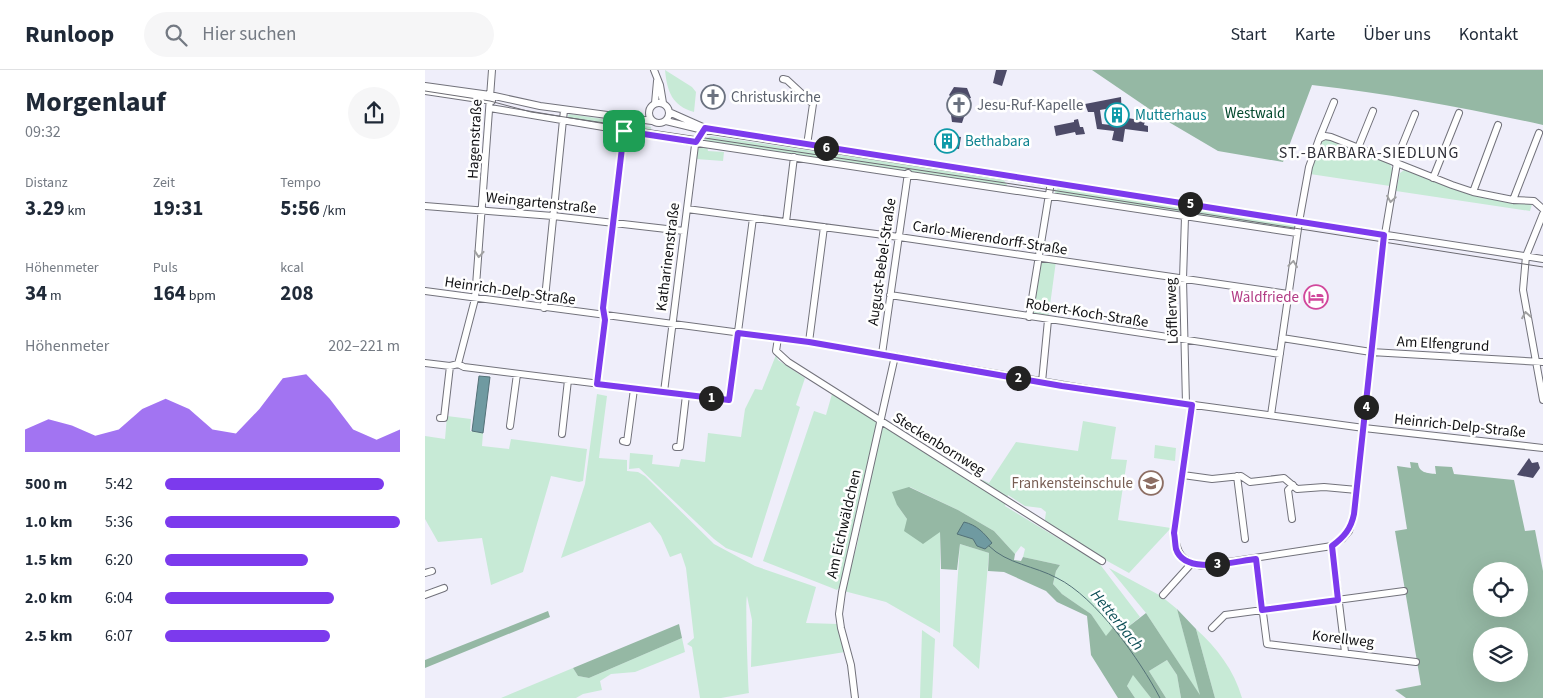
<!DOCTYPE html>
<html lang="de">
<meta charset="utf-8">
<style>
:root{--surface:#fff;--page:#f6f6f7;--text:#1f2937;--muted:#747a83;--line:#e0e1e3;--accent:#7c3aed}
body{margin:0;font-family:"Source Sans 3",sans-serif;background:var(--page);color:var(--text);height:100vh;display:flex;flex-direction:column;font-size:19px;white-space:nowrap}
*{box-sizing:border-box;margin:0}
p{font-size:16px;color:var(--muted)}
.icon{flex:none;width:28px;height:28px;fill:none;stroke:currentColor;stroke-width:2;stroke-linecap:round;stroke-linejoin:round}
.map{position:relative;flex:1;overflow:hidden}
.details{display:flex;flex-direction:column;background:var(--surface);width:425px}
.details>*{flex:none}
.buttons{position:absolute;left:1048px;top:492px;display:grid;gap:10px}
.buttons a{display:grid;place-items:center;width:55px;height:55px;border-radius:50%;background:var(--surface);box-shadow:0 5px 20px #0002;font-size:25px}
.pin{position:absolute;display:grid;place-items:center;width:42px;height:42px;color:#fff;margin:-21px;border-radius:10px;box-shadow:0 2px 8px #0006}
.km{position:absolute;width:25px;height:25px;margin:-12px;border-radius:50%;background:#222;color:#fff;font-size:14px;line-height:25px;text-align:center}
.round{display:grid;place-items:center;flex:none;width:52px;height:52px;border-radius:26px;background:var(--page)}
.head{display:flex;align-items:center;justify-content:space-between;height:85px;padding:0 25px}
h1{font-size:28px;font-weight:700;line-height:38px}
.figures{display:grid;grid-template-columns:repeat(3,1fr);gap:8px;height:85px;padding:5px 25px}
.figures div{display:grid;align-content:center}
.figures b{font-size:21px;font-weight:700}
.figures small{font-size:14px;font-weight:400}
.figures p{font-size:14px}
.chart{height:140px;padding:10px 25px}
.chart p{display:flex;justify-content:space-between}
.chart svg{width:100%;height:90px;margin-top:5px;fill:var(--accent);opacity:.7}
ul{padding:0 25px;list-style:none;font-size:16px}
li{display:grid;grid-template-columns:80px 60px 1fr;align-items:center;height:38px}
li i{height:12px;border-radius:6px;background:var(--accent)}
header{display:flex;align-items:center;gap:30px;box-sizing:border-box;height:70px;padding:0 25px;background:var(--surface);border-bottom:1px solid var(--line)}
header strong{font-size:24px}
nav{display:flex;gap:28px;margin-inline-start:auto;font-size:18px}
.search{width:350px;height:45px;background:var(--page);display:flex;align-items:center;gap:12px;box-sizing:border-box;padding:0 18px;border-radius:28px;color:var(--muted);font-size:19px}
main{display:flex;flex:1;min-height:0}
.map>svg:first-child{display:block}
</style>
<header>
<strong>Runloop</strong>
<div class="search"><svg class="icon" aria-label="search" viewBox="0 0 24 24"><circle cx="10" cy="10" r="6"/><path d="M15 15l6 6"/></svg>Hier suchen</div>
<nav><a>Start</a><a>Karte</a><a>Über uns</a><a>Kontakt</a></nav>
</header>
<main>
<section class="details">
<div class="head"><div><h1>Morgenlauf</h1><p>09:32</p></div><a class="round"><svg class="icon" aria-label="share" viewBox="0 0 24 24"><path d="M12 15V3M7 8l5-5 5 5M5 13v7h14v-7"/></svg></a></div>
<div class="figures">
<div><p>Distanz</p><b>3.29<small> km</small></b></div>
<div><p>Zeit</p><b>19:31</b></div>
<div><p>Tempo</p><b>5:56<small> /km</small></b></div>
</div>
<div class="figures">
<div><p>Höhenmeter</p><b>34<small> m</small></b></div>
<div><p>Puls</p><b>164<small> bpm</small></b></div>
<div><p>kcal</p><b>208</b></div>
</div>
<div class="chart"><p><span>Höhenmeter</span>202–221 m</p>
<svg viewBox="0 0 160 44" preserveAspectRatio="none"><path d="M0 44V33L10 28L20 31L30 36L40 33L50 23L60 18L70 23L80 33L90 35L100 23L110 8L120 6L130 18L140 33L150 38L160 33V44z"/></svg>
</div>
<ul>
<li><b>500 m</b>5:42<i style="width:93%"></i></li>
<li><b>1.0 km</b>5:36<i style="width:100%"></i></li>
<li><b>1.5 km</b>6:20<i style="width:61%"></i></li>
<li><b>2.0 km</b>6:04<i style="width:72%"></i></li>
<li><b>2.5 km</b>6:07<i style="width:70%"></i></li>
</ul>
</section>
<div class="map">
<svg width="1118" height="628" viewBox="0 0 1118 628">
<rect width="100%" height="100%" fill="#efeefa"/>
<path fill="#c7ead6" d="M240,0L267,17L271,22L269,42C247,36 242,21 240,0Z
M144,44L206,53L207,50L217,51L218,56L226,57L225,63L142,48Z
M286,66L578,109L582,115L581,118L276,71Z
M906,68L964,91L968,101L965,116L885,104L895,75L897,71Z
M274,76H282L283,81L299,82L298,91L271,89Z
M979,100L1025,116L1107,134L1105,141L971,121L975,103Z
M633,118L869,154L870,161L630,123L629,119L632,120Z
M613,188L631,191L623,250L604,247Z
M351,285L353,290L380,308L371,335L375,337L327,488L301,478L289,469L214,398L204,399L205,383L228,385L227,394L254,397L256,389L280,392L283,363L316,367L320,339L330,319L337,320Z
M172,324L182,326L174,388L202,390V401L213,402L220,406L289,474L330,496L391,517L381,553L413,554L420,582L326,597L327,550L322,526C320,531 323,613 324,623L296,628H275L267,577L262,574L269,568L261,498L256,483L245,487L236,466L225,452L136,488L160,414Z
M407,324L453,352L416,515L412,520L338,491L389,341L401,345Z
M22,346L46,349L45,361L58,363L57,376L84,379L86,369L162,379L158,411L154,412L126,406L98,502L66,515L57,468L13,472L0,449V366L20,369Z
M658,351L691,357L686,389L702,390L693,450L746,458L704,503L619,456L621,442L616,438L600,436L583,425L580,436L674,493L715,547L703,557L689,556L681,567L666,544L637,524L628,514L631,501L635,495L598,487L600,479L596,476L590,484L569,461L533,440L485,417L472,435L482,449L515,462V563L461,532L419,521L432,475L456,355L553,417L558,410L564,413L591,372L653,381Z
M730,375L751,378L750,391L729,388Z
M535,474L564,483L554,599L528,576Z
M684,498L736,526L752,539L776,627L721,543Z
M771,559C792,578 809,600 817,628H790Z
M497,560L510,569L507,628H495Z
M257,568L260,582L210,602L186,604L175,611L177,620L158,624L151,628H76L148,598L153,606L164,608Z
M742,590L752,605L756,628H741L724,601Z
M708,604L726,628H710L702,616Z"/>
<path fill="#95b8a4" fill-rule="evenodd" d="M667,0H1118V55C1041,38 965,24 887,15L858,92L793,81L742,51Z
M985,392L993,393C994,403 1002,403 1011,404L1010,396L1027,397L1029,404L1089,410L1100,461L1110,460L1118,501V628H981L970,620L996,615L970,461L982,459L972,396L986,398ZM1056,501H1094V539H1056ZM1056,566H1094V604H1056Z
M484,417L533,440L569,461L590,484L589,490L596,491L598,487L635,495L631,501L628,514L637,524L666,544L681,566L690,555L703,557L721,543L775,625L752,539L771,559L790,628H756L752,605L742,590L724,601L741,628H726L708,605L702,616L710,628H693L666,585L662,546L632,532L621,521L579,502L563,501L564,483L535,474L532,500L516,499L515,462L498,474L479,461L482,449L472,435L467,422Z
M123,541L125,547L0,598V590Z
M254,554L257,568L164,608L153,606L148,598Z"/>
<path fill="#6f9aa1" stroke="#537177" d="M54,306L65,307L58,363L47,361Z
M539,452C552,455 559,463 567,473L560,479L552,476L548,469L532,464Z"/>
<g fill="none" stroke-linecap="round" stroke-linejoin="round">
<path stroke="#537177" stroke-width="1" d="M564,476C582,494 610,496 632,508C671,527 715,590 735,628"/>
</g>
<path fill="#4d4b68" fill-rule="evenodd" d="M571,0H582L577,16L568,13Z
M288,14L295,17L294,20L297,22L291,35L286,36L281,33L283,17L288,18Z
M529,17L542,18L546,28L541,30L544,42L539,47L537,53L527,52L526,45L523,40L528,29L524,25Z
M696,27L697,47L720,51L719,55L723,56V62L700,59L698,72L687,70L689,61L672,59L669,42H663L660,34ZM686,38L690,52H686V55L677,54L675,40Z
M653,49L655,57H658L660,64L651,65L650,62L631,66L629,56L649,52V50Z
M521,65L536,67L534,79L509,75L510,66L520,67Z
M897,220L899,231L885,233L884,223Z
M1104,388L1107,393L1113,392L1115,398L1108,408L1092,405Z"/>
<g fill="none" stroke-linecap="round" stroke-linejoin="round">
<g stroke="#72727b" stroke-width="8">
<path id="minor" d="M229,0L235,15L238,33
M358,9L362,10L388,34L382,75
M0,16L65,25L115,36L227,51
M0,21L67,31
M224 43a10 10 0 1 1 20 0a10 10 0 1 1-20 0Z
M230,33L232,11
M65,38L279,74L872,163
M244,42L280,58
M241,51L274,59L1118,189
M894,69L909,32
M933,78L948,41
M970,93L990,44
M1008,108L1034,43
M1048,122L1073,55
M1088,130L1114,63
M0,136L128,146L259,161
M262,139L474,167L863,224
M1118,144L1101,186L1098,220L1118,330
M760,147L758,209L761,334
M361,152L369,87
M0,221L384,272L710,327L939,358L1118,378
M465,225L855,284
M119,238L139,40
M604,247L626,112
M353,268L351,281L363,292L677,491
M857,268L946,282L1118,292
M384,272L399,157
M457,284L483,103
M0,293L25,296L33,294L39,297L304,330L328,148
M33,294L50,229L67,0
M617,312L623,250
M172,314L180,250L178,238L199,61
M239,322L270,75L280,58
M767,335L749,463C752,483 756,492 777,496L907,476L917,469L924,461L929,444L958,176L972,93
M846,345L874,152L884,97L894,69L900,66L906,67L1027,115L1048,122L1088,130L1109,131L1118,139
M15,348H19L25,296
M85,356L92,304
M137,364L143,310
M198,371L202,372L209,319
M251,377H255L261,325
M758,405L787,409L816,406L825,412L859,408L872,419L899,417L932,420
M812,406L820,469
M867,449L863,420L868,415
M907,476L920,582
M831,489L842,574L991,592
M0,503L7,501
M0,525L19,518
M738,525L766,494
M787,558L800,545L979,521
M430,628L426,595L416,558L414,544L417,522L470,286"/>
</g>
<use href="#minor" stroke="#fff" stroke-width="6"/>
<path stroke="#6c6b72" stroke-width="1" d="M0,21L65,31L106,42L607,117L1118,197"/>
</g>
<defs><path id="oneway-chevron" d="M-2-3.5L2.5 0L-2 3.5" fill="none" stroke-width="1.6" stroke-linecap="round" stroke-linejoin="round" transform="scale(1.25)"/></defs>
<g stroke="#a0a0a1">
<use href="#oneway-chevron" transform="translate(966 129) rotate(99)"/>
<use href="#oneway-chevron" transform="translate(54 184) rotate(95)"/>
<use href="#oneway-chevron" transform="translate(868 194) rotate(-82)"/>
<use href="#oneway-chevron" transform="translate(1101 245) rotate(-100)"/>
</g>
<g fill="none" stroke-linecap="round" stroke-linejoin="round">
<g stroke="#fff" stroke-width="10">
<path id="route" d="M280,58L959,165L929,444C926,459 919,467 907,476L913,530L837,540L831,489C810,491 760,506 751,479C750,474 750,468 749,463L767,335L637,316L384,272L313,263L304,330L172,314L180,250L178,238L199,61L271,72Z"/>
</g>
<use href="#route" stroke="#7c3aed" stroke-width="6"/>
</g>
<defs>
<g id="church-ring" transform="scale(1.25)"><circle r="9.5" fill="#fff" stroke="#6b7280" stroke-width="1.5"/><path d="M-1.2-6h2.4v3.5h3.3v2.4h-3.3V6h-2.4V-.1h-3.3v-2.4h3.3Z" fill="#6b7280"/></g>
<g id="building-ring" transform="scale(1.25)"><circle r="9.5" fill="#fff" stroke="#0f9aa8" stroke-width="1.5"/><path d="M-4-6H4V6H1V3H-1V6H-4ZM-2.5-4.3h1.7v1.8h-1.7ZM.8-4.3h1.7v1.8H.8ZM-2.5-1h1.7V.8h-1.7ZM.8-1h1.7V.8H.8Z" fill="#0f9aa8"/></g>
<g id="hotel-ring" transform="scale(1.25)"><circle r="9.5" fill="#fff" stroke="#d1479c" stroke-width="1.5"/><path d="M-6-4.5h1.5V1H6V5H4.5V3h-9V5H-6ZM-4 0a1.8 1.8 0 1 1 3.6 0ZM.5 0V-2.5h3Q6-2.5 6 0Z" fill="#d1479c"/></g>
<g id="school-ring" transform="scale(1.25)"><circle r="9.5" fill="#fff" stroke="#8d6e63" stroke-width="1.5"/><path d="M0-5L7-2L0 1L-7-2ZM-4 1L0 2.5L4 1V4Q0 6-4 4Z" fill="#8d6e63"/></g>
</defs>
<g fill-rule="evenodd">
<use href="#church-ring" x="288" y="27"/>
<use href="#church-ring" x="534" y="35"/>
<use href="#building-ring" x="692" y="45"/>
<use href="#building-ring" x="522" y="71"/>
<use href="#hotel-ring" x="891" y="227"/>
<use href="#school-ring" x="726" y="413"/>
</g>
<g text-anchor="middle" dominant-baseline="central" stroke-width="5" stroke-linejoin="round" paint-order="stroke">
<g font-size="15" fill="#5b616d" stroke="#fff" text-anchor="start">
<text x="306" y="27">Christuskirche</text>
<text x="552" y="35">Jesu-Ruf-Kapelle</text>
</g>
<g font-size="15" fill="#04482d" stroke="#fff">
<text x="830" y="43">Westwald</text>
</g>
<g font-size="15" fill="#0d838f" stroke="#fff" text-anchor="start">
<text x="710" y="45">Mutterhaus</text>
<text x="540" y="71">Bethabara</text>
</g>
<g font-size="15" fill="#111114" stroke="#fff">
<text transform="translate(50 69) rotate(-87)">Hagenstraße</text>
<text transform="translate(116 133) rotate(6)">Weingartenstraße</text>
<text transform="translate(565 168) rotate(9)">Carlo-Mierendorff-Straße</text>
<text transform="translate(243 187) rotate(-83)">Katharinenstraße</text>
<text transform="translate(457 192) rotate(-82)">August-Bebel-Straße</text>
<text transform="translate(85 221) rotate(8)">Heinrich-Delp-Straße</text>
<text transform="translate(747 241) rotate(-92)">Löfflerweg</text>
<text transform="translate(662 243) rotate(9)">Robert-Koch-Straße</text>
<text transform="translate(1018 274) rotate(3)">Am Elfengrund</text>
<text transform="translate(1035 356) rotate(6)">Heinrich-Delp-Straße</text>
<text transform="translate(514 374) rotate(32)">Steckenbornweg</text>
<text transform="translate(419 454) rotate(-77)">Am Eichwäldchen</text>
<text transform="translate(918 569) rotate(7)">Korellweg</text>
</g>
<g font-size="15" fill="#b23c85" stroke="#fff" text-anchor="end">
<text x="874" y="227">Waldfriede</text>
</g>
<g font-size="15" fill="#785e54" stroke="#fff" text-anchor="end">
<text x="708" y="413">Frankensteinschule</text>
</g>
<g font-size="16" letter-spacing="1" fill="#2d2d35" stroke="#fff">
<text x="944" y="83">ST.-BARBARA-SIEDLUNG</text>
</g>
<g font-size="16" font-style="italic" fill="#0e4f57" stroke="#fff">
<text transform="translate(692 550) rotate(51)">Hetterbach</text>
</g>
</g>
</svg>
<div class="buttons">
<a><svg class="icon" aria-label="locate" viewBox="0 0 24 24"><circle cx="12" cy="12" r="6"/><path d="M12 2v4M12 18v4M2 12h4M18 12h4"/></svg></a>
<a><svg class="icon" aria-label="layers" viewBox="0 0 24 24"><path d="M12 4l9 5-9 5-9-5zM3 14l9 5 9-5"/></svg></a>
</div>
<div class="pin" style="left:199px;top:61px;background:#1e9e55"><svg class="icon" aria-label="arrive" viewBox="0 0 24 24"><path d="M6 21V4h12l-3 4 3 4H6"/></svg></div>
<b class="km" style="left:286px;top:328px">1</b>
<b class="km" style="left:593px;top:308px">2</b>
<b class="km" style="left:792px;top:494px">3</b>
<b class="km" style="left:941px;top:337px">4</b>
<b class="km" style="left:765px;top:134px">5</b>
<b class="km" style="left:401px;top:78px">6</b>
</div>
</main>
